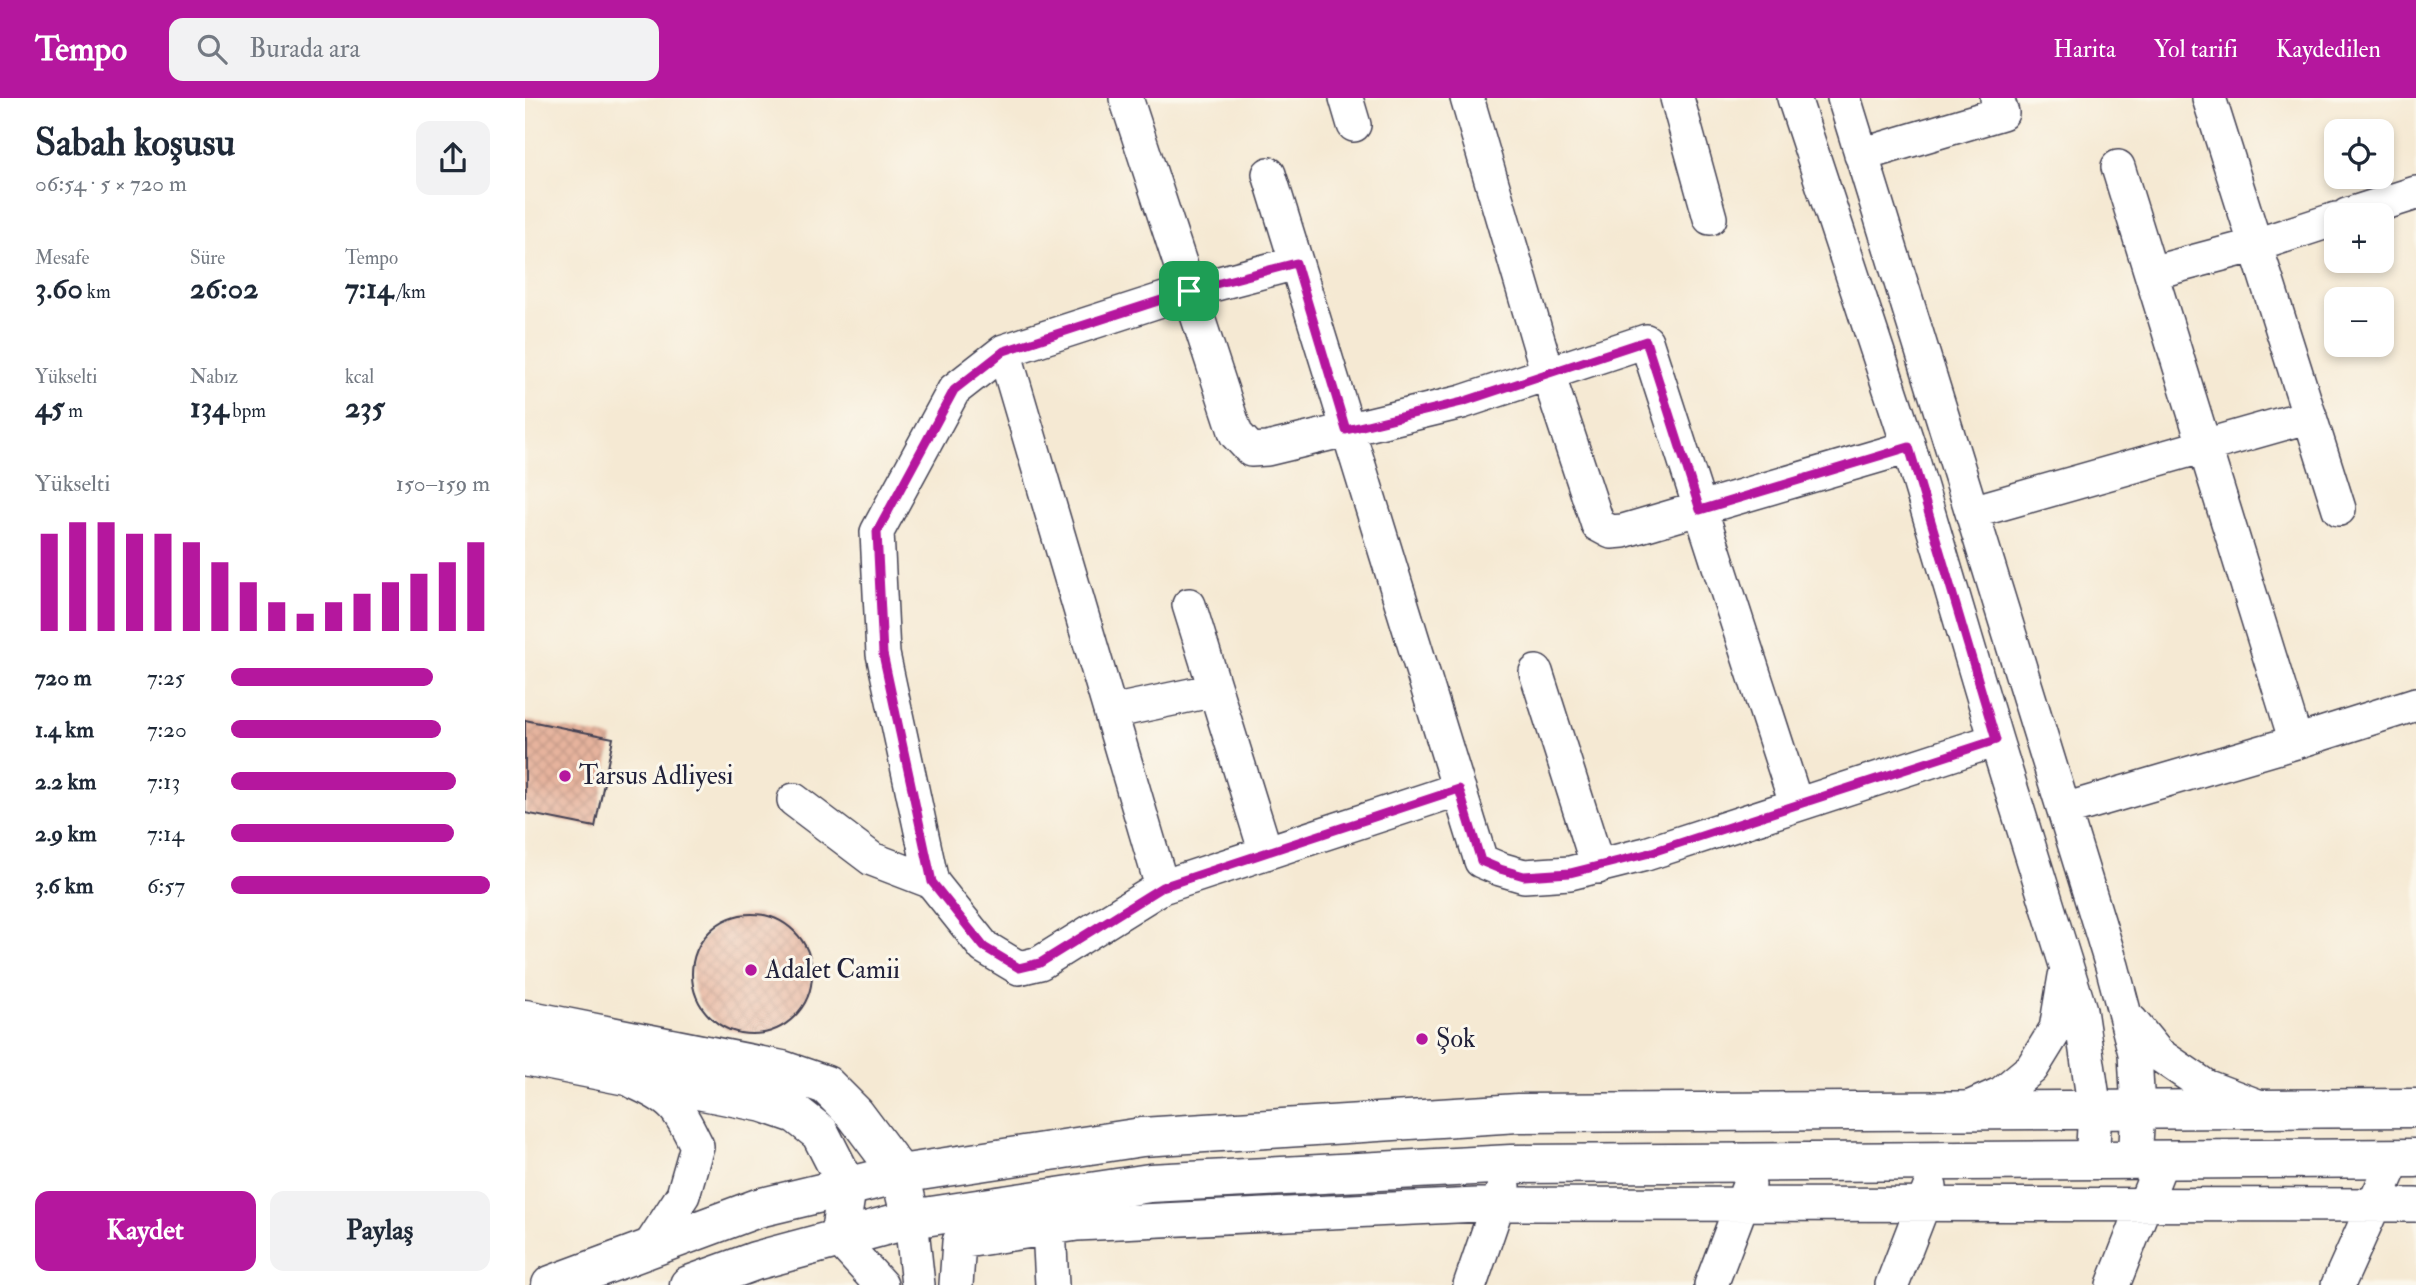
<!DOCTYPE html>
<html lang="tr">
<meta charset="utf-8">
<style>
:root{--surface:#fff;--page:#f2f2f3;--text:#1f2937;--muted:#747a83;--accent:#b5179e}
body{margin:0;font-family:"IM FELL Double Pica",serif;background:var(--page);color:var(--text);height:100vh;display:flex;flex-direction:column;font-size:26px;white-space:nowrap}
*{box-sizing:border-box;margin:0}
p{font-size:23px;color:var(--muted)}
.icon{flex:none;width:38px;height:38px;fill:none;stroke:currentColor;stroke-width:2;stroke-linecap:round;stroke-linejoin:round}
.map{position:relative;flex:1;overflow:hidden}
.sheet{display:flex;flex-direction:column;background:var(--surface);width:525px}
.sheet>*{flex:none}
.fabs{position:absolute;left:1799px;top:21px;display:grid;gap:14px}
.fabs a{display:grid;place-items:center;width:70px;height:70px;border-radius:14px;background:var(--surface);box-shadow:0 4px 10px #0003;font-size:35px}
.pin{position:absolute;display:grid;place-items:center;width:60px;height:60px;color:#fff;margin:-30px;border-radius:14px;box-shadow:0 4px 10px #0006}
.round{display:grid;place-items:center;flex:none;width:74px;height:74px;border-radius:14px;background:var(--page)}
.head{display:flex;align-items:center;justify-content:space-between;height:119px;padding:0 35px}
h1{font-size:38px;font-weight:700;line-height:52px}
.metrics{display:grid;grid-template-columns:repeat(3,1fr);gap:10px;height:119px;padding:7px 35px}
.metrics div{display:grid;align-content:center}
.metrics b{font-size:30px;font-weight:700}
.metrics small{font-size:19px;font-weight:400}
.metrics p{font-size:19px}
.chart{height:196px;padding:14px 35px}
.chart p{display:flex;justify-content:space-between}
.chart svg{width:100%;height:126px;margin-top:7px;stroke:var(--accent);stroke-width:6}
.button{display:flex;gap:14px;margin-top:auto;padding:14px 35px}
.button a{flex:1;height:80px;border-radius:14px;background:var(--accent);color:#fff;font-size:28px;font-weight:700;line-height:80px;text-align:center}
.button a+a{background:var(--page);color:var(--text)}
ul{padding:0 35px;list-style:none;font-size:23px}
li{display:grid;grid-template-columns:112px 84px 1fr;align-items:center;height:52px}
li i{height:18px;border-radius:9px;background:var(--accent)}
header{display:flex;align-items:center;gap:42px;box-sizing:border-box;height:98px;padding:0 35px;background:var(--accent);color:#fff}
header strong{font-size:33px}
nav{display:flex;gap:38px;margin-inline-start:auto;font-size:24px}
.search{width:490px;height:63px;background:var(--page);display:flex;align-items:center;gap:18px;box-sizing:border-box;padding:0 24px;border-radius:14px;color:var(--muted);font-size:26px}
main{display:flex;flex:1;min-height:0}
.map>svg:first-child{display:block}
</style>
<header>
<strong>Tempo</strong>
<div class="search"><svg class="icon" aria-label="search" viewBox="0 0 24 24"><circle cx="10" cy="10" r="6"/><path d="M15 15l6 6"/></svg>Burada ara</div>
<nav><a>Harita</a><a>Yol tarifi</a><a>Kaydedilen</a></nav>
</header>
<main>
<section class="sheet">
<div class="head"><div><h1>Sabah koşusu</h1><p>06:54 · 5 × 720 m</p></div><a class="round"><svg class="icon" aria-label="share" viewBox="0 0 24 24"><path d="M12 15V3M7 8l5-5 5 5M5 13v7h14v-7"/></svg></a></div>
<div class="metrics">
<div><p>Mesafe</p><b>3.60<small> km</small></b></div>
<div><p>Süre</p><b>26:02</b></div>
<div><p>Tempo</p><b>7:14<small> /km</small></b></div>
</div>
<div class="metrics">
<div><p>Yükselti</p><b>45<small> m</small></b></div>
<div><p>Nabız</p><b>134<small> bpm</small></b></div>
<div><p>kcal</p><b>235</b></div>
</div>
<div class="chart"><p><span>Yükselti</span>150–159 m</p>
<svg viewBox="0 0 160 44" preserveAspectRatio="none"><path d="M5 44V10M15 44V6M25 44V6M35 44V10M45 44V10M55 44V13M65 44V20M75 44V27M85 44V34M95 44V38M105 44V34M115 44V31M125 44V27M135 44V24M145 44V20M155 44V13"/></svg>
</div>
<ul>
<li><b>720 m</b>7:25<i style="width:78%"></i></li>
<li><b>1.4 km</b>7:20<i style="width:81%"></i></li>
<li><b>2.2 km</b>7:13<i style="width:87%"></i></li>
<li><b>2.9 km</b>7:14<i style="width:86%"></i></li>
<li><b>3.6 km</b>6:57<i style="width:100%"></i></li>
</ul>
<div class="button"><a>Kaydet</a><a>Paylaş</a></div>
</section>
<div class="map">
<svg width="1891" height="1187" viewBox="0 0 1891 1187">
<defs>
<pattern id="building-cross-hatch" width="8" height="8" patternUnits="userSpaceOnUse" patternTransform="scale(1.75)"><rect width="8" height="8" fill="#e6b39d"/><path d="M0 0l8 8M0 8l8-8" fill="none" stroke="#c59a88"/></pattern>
</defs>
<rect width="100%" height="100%" fill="#fbf7ec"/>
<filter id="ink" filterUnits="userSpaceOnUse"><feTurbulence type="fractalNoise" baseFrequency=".0143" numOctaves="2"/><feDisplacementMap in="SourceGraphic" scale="14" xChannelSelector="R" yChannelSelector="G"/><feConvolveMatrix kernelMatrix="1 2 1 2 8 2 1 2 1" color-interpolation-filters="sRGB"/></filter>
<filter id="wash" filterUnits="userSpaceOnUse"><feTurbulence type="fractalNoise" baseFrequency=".00686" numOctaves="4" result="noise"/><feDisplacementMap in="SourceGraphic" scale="28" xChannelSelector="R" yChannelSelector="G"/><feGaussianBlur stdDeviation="1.57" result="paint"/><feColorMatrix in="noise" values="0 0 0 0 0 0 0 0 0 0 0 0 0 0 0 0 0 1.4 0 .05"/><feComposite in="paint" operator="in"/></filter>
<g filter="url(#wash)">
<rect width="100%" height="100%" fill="#f5e9d3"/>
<g id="blocks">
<path fill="url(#building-cross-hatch)" d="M0,622L88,640L70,729L0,715Z
M167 876a60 60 0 1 1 120 0a60 60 0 1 1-120 0Z"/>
</g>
</g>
<g filter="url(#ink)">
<use href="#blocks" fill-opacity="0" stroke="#424052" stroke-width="2"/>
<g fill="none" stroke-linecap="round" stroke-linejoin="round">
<g stroke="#424052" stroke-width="36">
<path id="minor" d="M601,0L711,336L726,352L742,351L937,304L1121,243L1271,706
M821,0L829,27
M942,0L1023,276L1073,427L1086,434L1098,433L1384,349
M1152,0L1185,120
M1269,0L1384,349L1471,642L1555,912L1570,1013L1567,1063
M1319,0L1587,868L1610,955L1613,1013L1610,1062
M1684,0L1814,411
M1336,57L1477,15L1472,0
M1593,69L1771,644
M744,76L956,763L975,771L999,778L1045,775L1121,756L1471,642
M1822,117L1891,95
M1626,175L1731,147L1811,121
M479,253L637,789
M1447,414L1785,318
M664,507L741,755
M1011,574L1073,769
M586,614L690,592
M269,702L347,761L407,784L459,849L494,870L515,865L637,789L934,691
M1539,712L1771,644L1891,606
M407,784L358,556L352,434L429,292L479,253L664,193L771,165
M1606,923L1633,956L1680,988L1733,1008
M109,984C149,1002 153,1009 172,1048L158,1097L123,1151
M1439,1012L1477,995L1507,970L1531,931L1540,878
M386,1121L393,1187
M524,1130L527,1187
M314,1141L356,1187
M431,1187L434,1144L552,1126L973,1106L1891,1107
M945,1187L979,1088
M1186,1187L1224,1087
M1367,1187L1405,1089
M1588,1187L1637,1062
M1813,1187L1870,1060"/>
</g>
<g stroke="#424052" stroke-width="41">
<path id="major" d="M0,921L257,972L301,987L330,1016L375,1076L386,1121
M0,958L239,1005L271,1016L295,1035L322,1088L314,1141"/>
</g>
<g stroke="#424052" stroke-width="41">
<path id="highway" d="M26,1187L233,1110L375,1076L617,1039L993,1015L1891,1010
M164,1187L230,1163L386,1121L625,1085L986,1066L1891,1060"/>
</g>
<use href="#minor" stroke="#fff" stroke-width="33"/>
<use href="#major" stroke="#fff" stroke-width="38"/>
<use href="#highway" stroke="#fff" stroke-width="38"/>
</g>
</g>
<g fill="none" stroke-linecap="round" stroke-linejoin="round" filter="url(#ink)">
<g stroke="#fff" stroke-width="14">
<path id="route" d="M771,165L821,332L937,304L1121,243L1175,412L1384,349L1471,642L1121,756L1045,775L999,778L975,771L956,763L934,691L637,789L515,865L494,870L459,849L407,784L358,556L352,434L429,292L479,253L664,193Z"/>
</g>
<use href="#route" stroke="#b5179e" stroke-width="9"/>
</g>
<g fill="#b5179e" stroke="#fbf7ec" stroke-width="2.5">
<circle cx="40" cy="678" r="7"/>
<circle cx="226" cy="872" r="7"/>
<circle cx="897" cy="941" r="7"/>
</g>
<g text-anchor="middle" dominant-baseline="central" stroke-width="6" stroke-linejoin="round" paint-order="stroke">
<g font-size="26" fill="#22223b" stroke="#fbf7ec" text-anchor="start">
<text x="54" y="678">Tarsus Adliyesi</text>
<text x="240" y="872">Adalet Camii</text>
<text x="911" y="941">Şok</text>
</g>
</g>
</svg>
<div class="fabs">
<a><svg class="icon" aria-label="locate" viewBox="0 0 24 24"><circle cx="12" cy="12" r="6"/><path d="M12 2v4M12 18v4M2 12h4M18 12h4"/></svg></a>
<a>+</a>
<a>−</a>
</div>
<div class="pin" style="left:664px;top:193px;background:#1e9e55"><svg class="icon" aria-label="arrive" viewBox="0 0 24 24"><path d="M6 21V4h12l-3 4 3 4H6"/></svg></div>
</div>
</main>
